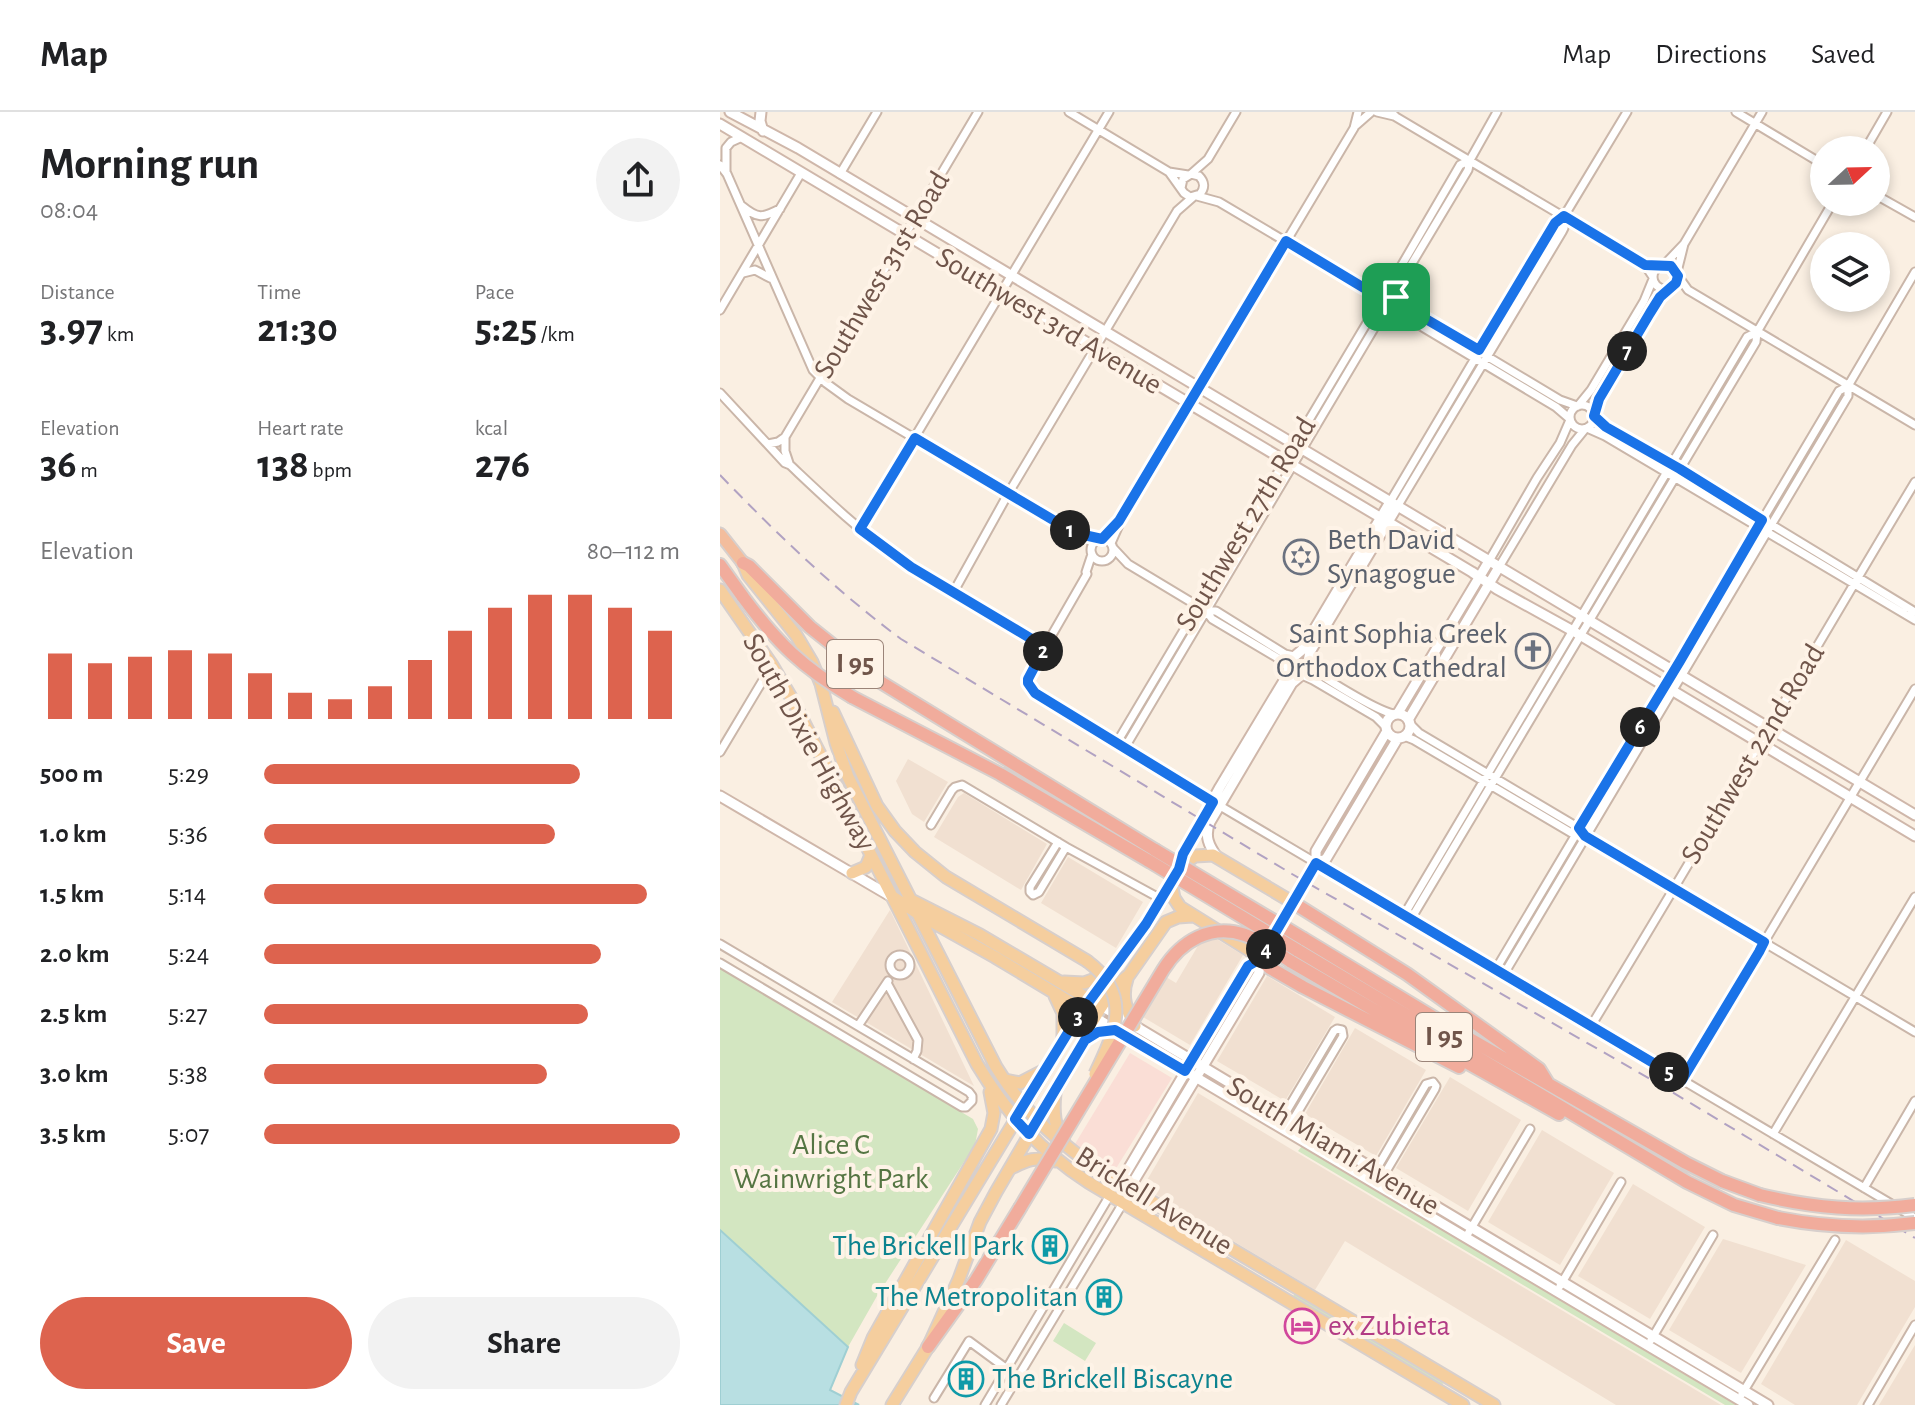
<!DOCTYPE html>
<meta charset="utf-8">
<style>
:root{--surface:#fff;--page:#f2f2f2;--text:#202124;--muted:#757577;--line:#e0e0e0;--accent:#dd634e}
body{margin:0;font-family:"Alegreya Sans",sans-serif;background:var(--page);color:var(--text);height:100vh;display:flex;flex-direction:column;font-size:30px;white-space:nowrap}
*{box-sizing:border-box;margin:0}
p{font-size:26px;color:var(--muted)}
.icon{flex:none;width:44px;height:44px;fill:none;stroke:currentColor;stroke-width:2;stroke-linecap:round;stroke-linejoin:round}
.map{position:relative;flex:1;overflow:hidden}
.side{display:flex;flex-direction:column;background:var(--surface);width:720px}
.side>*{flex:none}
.needle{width:52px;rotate:68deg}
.controls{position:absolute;left:1090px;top:24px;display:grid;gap:16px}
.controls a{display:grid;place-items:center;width:80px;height:80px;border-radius:50%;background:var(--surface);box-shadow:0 4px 12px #0003;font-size:40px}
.pin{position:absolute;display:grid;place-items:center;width:68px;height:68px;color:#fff;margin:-34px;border-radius:16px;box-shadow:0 4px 12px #0006}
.km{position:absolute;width:40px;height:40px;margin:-20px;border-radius:50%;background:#222;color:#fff;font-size:22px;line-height:40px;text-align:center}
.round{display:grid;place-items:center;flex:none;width:84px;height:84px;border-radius:42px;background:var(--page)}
.summary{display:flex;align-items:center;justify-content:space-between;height:136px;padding:0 40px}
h1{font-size:44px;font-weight:600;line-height:60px}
.metrics{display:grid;grid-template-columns:repeat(3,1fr);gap:12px;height:136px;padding:8px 40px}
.metrics div{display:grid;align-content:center}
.metrics b{font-size:40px;font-weight:600}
.metrics small{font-size:22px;font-weight:400}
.metrics p{font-size:22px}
.chart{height:224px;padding:16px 40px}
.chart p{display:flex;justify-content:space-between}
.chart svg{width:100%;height:144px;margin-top:8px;stroke:var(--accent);stroke-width:6}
.cta{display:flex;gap:16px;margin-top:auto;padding:16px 40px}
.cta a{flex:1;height:92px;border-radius:48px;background:var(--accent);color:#fff;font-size:32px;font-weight:600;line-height:92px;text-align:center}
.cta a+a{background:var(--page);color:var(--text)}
ul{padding:0 40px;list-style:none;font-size:26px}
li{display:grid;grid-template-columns:128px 96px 1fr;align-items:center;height:60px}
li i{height:20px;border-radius:10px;background:var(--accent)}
header{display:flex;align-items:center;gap:48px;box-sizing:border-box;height:112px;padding:0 40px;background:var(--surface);border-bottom:2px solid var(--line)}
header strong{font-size:38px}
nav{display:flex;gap:44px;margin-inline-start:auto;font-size:28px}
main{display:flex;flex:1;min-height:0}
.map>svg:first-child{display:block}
</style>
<header>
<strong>Map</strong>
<nav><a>Map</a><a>Directions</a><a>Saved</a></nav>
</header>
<main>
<section class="side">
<div class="summary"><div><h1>Morning run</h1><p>08:04</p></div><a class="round"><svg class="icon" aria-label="share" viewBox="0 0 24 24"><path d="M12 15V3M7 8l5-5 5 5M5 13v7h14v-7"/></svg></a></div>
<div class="metrics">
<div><p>Distance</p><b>3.97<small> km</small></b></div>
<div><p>Time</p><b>21:30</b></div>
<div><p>Pace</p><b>5:25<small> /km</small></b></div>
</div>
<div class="metrics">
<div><p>Elevation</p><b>36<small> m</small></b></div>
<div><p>Heart rate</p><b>138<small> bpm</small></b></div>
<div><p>kcal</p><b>276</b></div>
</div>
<div class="chart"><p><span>Elevation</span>80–112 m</p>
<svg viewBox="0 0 160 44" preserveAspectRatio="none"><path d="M5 44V24M15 44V27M25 44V25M35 44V23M45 44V24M55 44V30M65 44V36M75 44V38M85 44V34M95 44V26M105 44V17M115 44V10M125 44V6M135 44V6M145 44V10M155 44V17"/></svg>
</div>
<ul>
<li><b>500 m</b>5:29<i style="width:76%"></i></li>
<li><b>1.0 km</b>5:36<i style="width:70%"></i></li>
<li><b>1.5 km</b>5:14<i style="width:92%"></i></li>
<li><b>2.0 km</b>5:24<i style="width:81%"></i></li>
<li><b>2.5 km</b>5:27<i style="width:78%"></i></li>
<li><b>3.0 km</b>5:38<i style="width:68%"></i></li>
<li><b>3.5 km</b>5:07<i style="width:100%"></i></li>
</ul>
<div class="cta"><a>Save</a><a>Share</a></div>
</section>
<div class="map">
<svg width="1195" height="1293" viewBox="0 0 1195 1293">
<rect width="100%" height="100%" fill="#faefe2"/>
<path fill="#f1e0d1" d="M188,647L228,670L204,710L192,702L176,669Z
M244,681L327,732L301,778L214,725L238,685Z
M348,745L423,790L396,836L321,791Z
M170,798L254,974L112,890Z
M495,826L523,843L470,933L423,905L446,865L456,871L479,832Z
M547,864L615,905L565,989L497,949Z
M635,916L706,958L656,1044L585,1002Z
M730,965L801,1008L748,1099L676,1056Z
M478,981L571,1037L1001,1293H896L625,1129L595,1178L423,1075Z
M822,1018L894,1061L840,1153L768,1110Z
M913,1072L985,1115L930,1207L858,1164Z
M1003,1127L1086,1153L1021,1261L949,1218Z
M1126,1128L1195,1169V1195L1137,1293H1075L1041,1272Z
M1195,1233V1293H1159Z"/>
<path fill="#faded6" d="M410,941L452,966L395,1058L355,1032Z"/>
<path fill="#d3e6c1" d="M0,855L253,1007L258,1017L255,1033L157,1184L128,1235L0,1118Z
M582,1034L1016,1293H1005L578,1039Z
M575,1182L611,1201L721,1267L723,1272L721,1274L572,1185Z
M344,1211L376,1231L365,1249L333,1229Z"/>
<path fill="#b8dfe2" stroke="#9fcfd3" stroke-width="2" d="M0,1118L128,1235L110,1278L139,1293H0Z"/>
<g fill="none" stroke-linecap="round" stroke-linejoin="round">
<g stroke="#cab6a9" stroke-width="11">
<path id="minor" d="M349,0L449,60L468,63
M657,0L674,4
M671,0L676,5L925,153L933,165
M1016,0L1104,53
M635,14L651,0
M1145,38L1167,0
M0,53L7,62L93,258L106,271L128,287L355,421L380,427
M6,60V36L11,30L22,25
M449,60L464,81L470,85L480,82C485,76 485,70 479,64L471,62L463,67L461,76
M120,62L157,0
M471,62L488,47L516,0
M1156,83L1195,105
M477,84L499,90L644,176L661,178
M22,94C38,107 42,106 60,97
M933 165a12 12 0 1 1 24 0a12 12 0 1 1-24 0Z
M944,153L964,132L1042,0
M957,160L964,132
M23,161L35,158L50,166
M958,164L968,178L1195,313
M664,178L676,163L740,53L750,48
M676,185L682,168L748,58L750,48L777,0
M676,186L693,200L840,288L857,294
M0,198L81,61
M669,199L684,204L836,295L850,307
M0,281L65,351L70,353C103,384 136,416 173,442C221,477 274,505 325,535
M850 305a12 12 0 1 1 24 0a12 12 0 1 1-24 0Z
M858,294L871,278L924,189L933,167
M874,303L879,287L936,191L948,177
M874,304L886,315L960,357L1195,500
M867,316L885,324L1195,508
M65,325V339L69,351
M48,332L58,330L65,325L258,0
M670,390L835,111L844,104L849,96L907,0
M677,395L842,120L844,116V104
M140,417L389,0
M371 438a11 11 0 1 1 22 0a11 11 0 1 1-22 0Z
M391,431L399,413V409L634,16L638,0
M393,436L408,452L486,499L492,507L561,548L567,555
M372,442L366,460L367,462L310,561L308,571L315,581L404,637L1195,1106
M769,449L817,366L840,331L850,308
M779,455L852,333L865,317
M233,481L288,382L457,99L473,85
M486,499H496L565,542L574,544
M587,552C601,565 654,597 673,602
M582,563L593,568L656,605L665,614
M690,612L699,621L859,716L865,724L1195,920
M684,624L694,628L855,723L859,724
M396,632L648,209C654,198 658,159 676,186L674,195L667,199L658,197L655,191
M404,637L659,208L667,199
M0,640L52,553
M211,713L232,678L235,675L242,673L346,735L441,787
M338,730L310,775V780L313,783L319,780L346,735
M684,803L1027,225L1037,220
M691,807L1036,230L1037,220L1113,90
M0,832L249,980L252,984V989L246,995H242L0,851
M170 853a10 10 0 1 1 20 0a10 10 0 1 1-20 0Z
M776,857L1119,279L1128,274
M784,862L1128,284V274L1195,160
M167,871L198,928L197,939L193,947
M138,914L168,869
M871,914C981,734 1086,551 1195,370
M962,968L1195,577
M563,1005L614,919L617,917L622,918L623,924L567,1018
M1053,1022L1195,785
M650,1068L706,972L713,970L716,974L715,977L658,1073
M1144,1076L1195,989
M746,1125L810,1017
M840,1174L901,1070
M931,1228L993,1123
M1022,1282L1115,1128
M214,1286L249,1229L287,1257
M265,1293L390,1083
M281,1293L403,1091
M1148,1293L1195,1213"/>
</g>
<g stroke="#cfb7aa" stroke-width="13">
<path id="secondary" d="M10,0L78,36L1195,703
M41,0L40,9L43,19
M0,12L752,460L777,477L853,519L1195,724
M678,601L769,449
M666 614a12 12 0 1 1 24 0a12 12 0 1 1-24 0Z
M688,608L779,455
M0,684L172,785
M497,745C489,734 484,724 490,710L572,571L586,559L590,540L677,395
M596,751L606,747L678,626
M459,755L463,742L500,675L565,567L568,558L569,549L582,538L670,390
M557,818L596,751V739L667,619
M383,895L1048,1293
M376,906L1028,1293
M400,1071L528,854L540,847
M409,1077L539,861L540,847L550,830"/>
</g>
<g stroke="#d7cfcc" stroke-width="15">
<path id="primary" d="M23,451L28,463L76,523L92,550L101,572L116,631L128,665L276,955C304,1001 342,1034 387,1063L774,1293
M0,478L52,553L72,587L257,952C286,1000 320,1039 368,1070L743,1293
M113,600L157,694L175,719L195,740L226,765L367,849
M132,761L146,755L151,743
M451,771L454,786L460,795L529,838L540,847
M173,785L200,803L275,845L368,901
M193,789L260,823L377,892
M407,867C401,884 406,899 415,914
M344,870L364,871L389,862
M335,884L343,901V929
M365,928L378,920L395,918
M285,968L300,971L325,958
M335,981C333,1000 334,1014 344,1030
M291,1056C309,1047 314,1045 335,1049
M142,1253L153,1226L271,1017L274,1001L270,980
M126,1293L131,1280L357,906L426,812L463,752L475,744L493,743L572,790
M172,1293L208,1235L239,1167L260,1110L276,1080L365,928C370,909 393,874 409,863L446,810L458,805L472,804"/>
</g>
<g stroke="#d7cfcc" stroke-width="15">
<path id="trunk" d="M0,422L23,451"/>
</g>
<g stroke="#d7cfcc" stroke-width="16">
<path id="motorway" d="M23,451L29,454L90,515L154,566L435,738
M0,453L23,485
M132,585L280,662L429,749
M572,790L687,862L819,957L827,970
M584,827L741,922L966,1051L1002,1069L1040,1083
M577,838L967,1070L1014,1093L1058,1106
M540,847L550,856L583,875L739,955
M570,849L673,909L839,1002
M208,1235L256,1168L300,1096"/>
</g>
<use href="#minor" stroke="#fff" stroke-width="7"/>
<use href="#secondary" stroke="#fff" stroke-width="9"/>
<use href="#primary" stroke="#f5ce9e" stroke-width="11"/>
<use href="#trunk" stroke="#f3bd9d" stroke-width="11"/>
<use href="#motorway" stroke="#f1ac9c" stroke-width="12"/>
<path stroke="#b1a2c2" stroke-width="2" stroke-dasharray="12 8" stroke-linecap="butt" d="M0,363C58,423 114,477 181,527L572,762L932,968L1195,1126"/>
<g stroke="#d7cfcc" stroke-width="15" stroke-linecap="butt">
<path id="primary-bridge" d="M367,849C413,883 395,920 375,962"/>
</g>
<g stroke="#d7cfcc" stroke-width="16" stroke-linecap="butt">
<path id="motorway-bridge" d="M23,485C58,532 82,555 132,585
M435,738L584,827
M429,749L577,838
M1040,1083C1094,1096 1140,1100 1195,1093
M300,1096L443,858C461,829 491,811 525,823C541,828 556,840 570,849
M1058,1106C1104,1115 1149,1117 1195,1111"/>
</g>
<use href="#primary-bridge" stroke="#f5ce9e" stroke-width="11"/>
<use href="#motorway-bridge" stroke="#f1ac9c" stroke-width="12"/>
</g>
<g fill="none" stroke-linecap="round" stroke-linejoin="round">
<g stroke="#fff" stroke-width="16">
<path id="route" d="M844,104L925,153L951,154L958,164L956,171L940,185L930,201L879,287L874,304L886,315L960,357L1042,408L960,549L859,716L865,724L1044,830L1039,840L962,968L596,751L540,847L528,854L465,959L395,918L378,920L365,928L309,1022L295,1007L357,906L426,812L459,757L463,742L493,690L315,581L308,571V567L325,535L191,455L140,417L195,326L355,421L382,427L399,409L566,129L644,176L670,178L687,196L759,238L835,111Z"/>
</g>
<use href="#route" stroke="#1a73e8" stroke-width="10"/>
</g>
<defs>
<g id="synagogue-ring" transform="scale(1.8)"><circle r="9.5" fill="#fef3e7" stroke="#6b7280" stroke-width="1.5"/><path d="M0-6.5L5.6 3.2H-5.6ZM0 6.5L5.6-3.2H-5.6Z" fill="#6b7280"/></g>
<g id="church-ring" transform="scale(1.8)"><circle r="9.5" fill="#fef3e7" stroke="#6b7280" stroke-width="1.5"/><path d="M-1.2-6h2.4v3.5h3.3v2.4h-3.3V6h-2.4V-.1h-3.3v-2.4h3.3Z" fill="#6b7280"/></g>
<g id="building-ring" transform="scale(1.8)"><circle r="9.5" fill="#fef3e7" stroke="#0f9aa8" stroke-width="1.5"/><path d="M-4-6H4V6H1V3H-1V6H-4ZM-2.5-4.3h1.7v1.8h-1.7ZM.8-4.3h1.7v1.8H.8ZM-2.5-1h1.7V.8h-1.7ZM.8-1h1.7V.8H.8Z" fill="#0f9aa8"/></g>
<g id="hotel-ring" transform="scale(1.8)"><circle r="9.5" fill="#fef3e7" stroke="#d1479c" stroke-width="1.5"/><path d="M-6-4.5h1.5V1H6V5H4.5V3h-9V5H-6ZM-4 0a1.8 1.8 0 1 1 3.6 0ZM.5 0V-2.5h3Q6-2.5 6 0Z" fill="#d1479c"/></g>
</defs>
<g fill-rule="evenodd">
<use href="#synagogue-ring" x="581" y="445"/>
<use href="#church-ring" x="813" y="539"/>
<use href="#building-ring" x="330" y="1134"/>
<use href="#building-ring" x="384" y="1185"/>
<use href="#hotel-ring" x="582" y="1214"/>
<use href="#building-ring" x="246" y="1267"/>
</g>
<g text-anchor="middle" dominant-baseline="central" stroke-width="8" stroke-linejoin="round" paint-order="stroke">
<g fill="#fef3e7" stroke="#9b8479" stroke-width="2">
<rect x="107" y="528" width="56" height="48" rx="6"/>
<rect x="696" y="901" width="56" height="48" rx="6"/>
</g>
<g font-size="28" font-weight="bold" fill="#70554a">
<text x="135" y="552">I 95</text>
<text x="724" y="925">I 95</text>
</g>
<g font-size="30" fill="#70554a" stroke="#fef3e7">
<text transform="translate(162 163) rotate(-59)">Southwest 31st Road</text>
<text transform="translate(329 209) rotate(31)">Southwest 3rd Avenue</text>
<text transform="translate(526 412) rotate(-59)">Southwest 27th Road</text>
<text transform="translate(89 630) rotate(61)">South Dixie Highway</text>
<text transform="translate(1033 642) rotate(-59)">Southwest 22nd Road</text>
<text transform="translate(613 1034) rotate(31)">South Miami Avenue</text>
<text transform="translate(434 1089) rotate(32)">Brickell Avenue</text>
</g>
<g font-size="30" fill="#5b616d" stroke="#fef3e7" text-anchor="start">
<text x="607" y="428">Beth David<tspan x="607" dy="34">Synagogue</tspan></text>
<text x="787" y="522" text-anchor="end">Saint Sophia Greek<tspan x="787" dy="34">Orthodox Cathedral</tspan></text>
</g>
<g font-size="30" fill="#557543" stroke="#fef3e7">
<text x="111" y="1033">Alice C<tspan x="111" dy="34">Wainwright Park</tspan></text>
</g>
<g font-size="30" fill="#0d838f" stroke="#fef3e7" text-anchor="end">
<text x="304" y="1134">The Brickell Park</text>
<text x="358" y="1185">The Metropolitan</text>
<text x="272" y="1267" text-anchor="start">The Brickell Biscayne</text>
</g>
<g font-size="30" fill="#b23c85" stroke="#fef3e7" text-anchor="start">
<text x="608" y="1214">ex Zubieta</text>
</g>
</g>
</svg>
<div class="controls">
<a><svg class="needle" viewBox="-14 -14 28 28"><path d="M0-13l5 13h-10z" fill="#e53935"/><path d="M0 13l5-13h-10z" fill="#757577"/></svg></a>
<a><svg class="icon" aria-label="layers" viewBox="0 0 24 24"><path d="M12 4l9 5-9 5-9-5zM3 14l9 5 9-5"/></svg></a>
</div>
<div class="pin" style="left:676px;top:185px;background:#1e9e55"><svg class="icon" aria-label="arrive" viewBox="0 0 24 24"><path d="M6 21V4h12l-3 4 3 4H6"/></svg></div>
<b class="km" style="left:350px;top:418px">1</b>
<b class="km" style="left:323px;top:539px">2</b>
<b class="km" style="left:358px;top:905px">3</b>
<b class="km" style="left:546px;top:837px">4</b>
<b class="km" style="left:949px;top:960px">5</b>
<b class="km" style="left:920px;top:615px">6</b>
<b class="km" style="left:907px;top:239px">7</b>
</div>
</main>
